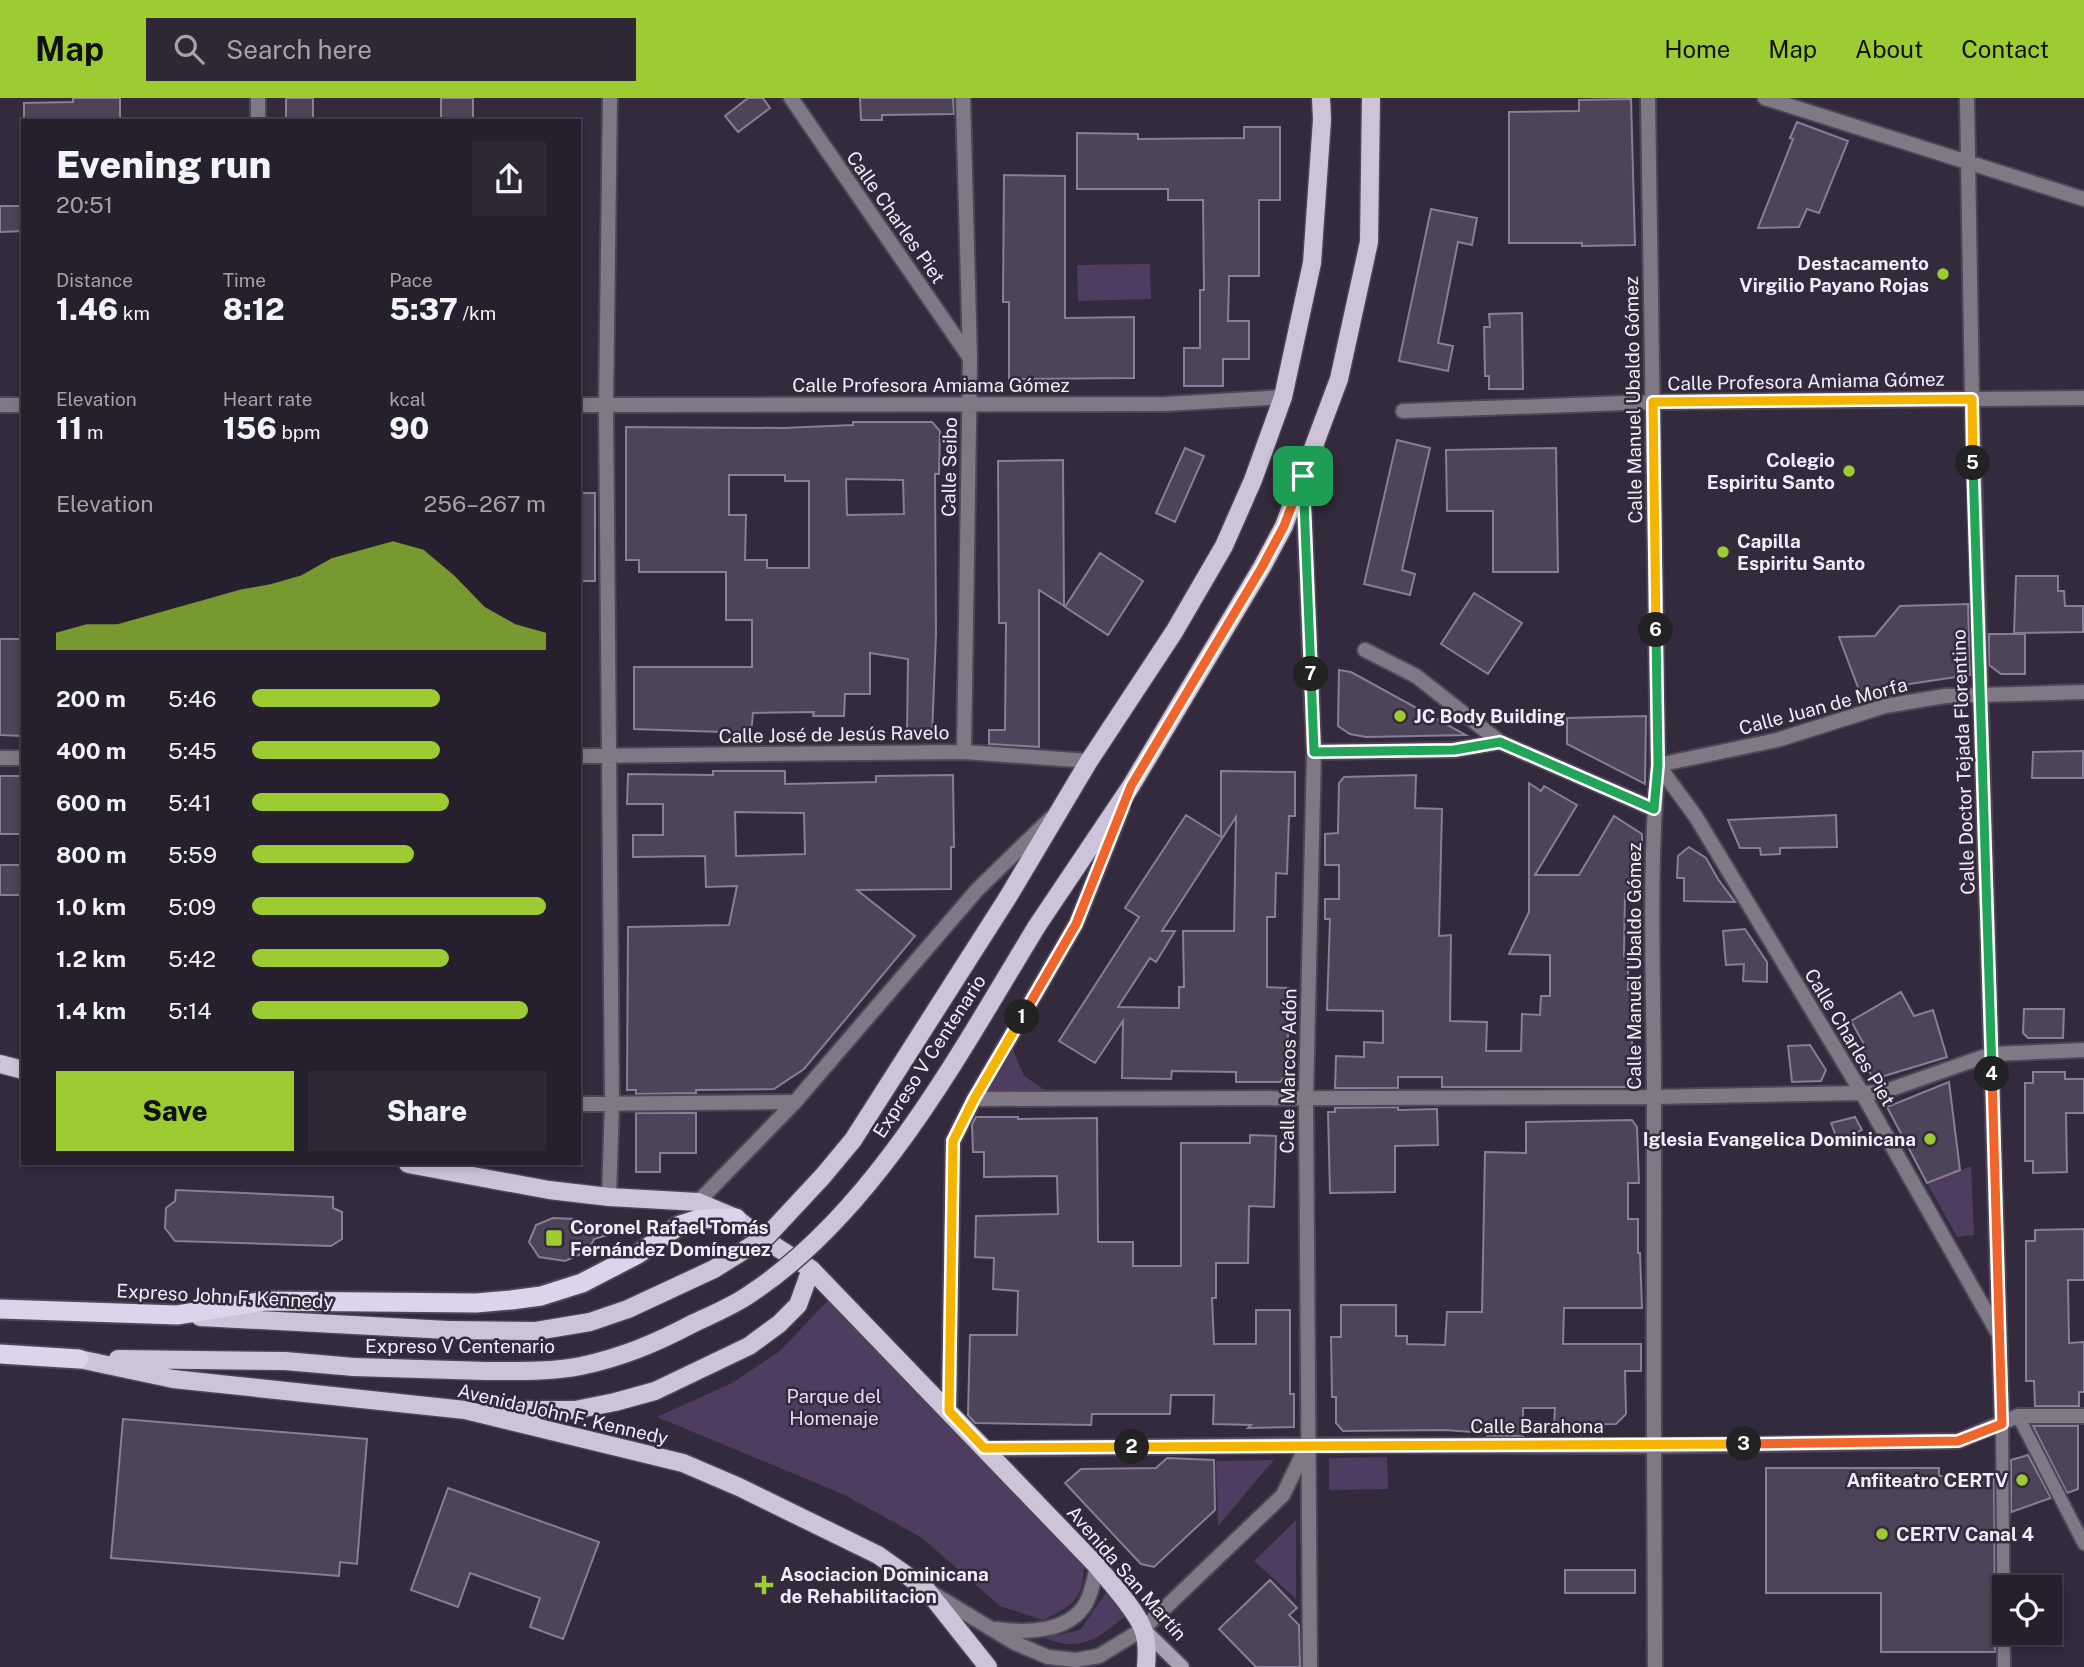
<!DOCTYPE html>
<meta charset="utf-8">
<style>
:root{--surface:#26202e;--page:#2e2836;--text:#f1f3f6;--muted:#a4a3aa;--line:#423e4a;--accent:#9ccb32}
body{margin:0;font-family:"Public Sans",sans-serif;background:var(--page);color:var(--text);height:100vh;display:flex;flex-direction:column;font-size:26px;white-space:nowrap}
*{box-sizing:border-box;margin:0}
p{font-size:23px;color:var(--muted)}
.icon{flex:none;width:38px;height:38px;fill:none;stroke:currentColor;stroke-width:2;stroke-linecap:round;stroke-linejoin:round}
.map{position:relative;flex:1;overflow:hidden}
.side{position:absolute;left:21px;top:21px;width:560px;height:1046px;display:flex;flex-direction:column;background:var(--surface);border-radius:0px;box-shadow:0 4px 10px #0003,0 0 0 2px var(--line)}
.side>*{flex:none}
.tools{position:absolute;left:1992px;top:1477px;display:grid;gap:14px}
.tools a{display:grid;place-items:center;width:70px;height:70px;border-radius:0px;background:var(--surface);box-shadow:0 4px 10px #0003,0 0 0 2px var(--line);font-size:35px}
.pin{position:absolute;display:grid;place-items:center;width:60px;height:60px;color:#fff;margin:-30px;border-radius:14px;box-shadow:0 4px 10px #0006}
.km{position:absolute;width:35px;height:35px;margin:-18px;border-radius:50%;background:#222;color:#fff;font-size:19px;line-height:35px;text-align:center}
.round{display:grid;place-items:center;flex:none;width:74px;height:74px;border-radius:0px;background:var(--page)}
.headline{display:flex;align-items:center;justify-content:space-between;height:119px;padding:0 35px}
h1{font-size:38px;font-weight:800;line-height:52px}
.stats{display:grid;grid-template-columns:repeat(3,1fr);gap:10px;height:119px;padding:7px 35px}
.stats div{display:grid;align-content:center}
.stats b{font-size:30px;font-weight:800}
.stats small{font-size:19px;font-weight:400}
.stats p{font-size:19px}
.chart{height:196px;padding:14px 35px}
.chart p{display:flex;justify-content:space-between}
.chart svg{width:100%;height:126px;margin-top:7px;fill:var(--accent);opacity:.7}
.button{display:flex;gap:14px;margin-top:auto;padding:14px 35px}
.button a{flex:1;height:80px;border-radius:0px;background:var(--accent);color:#111;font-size:28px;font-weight:800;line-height:80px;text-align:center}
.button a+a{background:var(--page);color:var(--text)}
ul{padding:0 35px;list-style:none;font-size:23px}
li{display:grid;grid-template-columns:112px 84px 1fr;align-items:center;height:52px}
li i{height:18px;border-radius:9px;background:var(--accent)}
header{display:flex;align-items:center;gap:42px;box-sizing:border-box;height:98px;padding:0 35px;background:var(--accent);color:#111}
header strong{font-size:33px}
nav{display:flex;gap:38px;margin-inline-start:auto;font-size:24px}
.search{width:490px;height:63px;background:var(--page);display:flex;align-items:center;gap:18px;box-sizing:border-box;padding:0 24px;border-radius:0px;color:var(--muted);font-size:26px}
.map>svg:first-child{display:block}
</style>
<header>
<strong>Map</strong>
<div class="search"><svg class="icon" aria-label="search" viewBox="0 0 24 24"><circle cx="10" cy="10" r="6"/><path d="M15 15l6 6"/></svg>Search here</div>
<nav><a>Home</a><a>Map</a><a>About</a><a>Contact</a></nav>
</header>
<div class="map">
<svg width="2084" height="1569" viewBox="0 0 2084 1569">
<rect width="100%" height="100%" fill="#332a3d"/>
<path fill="#4e3d60" d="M1150,166L1151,201L1078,203L1077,167Z
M1013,952L1024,978L1051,996L986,995Z
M1971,1068L1974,1137L1957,1139L1927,1085Z
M834,1196L1084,1464C1084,1501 1074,1507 1043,1522L1000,1508L922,1440L845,1397L657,1319L732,1285L780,1253Z
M1387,1359L1388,1391L1329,1392V1360Z
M1274,1362L1218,1428L1216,1363Z
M1296,1422V1501L1254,1463Z
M1106,1495L1127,1516C1100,1540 1081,1555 1045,1540L1080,1532Z"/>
<path fill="#4e4459" stroke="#887e95" stroke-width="2" fill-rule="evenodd" d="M73,0H120V23H24V5L73,4Z
M286,0H313V23H286Z
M441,0H473V23H441Z
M748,0H763L770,10L738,34L725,18Z
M860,0H953L954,16L882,17V22H861Z
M1631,1L1635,147L1582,148V145H1509V14L1579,13V2Z
M1797,24L1848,43L1819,115L1807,111L1799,129L1758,130L1793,41L1790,40Z
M1244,29H1280V102H1259V178H1229L1228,223H1249V261H1223V288H1184V250H1200V192H1204L1203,102H1168V91H1077V35L1138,36V41L1244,40Z
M1004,77L1065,78V220L1134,219V280L1009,281V204H1003Z
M0,108H23V133L0,134Z
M1431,111L1477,120L1472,147L1458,144L1438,245L1453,248L1448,273L1399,263Z
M1522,215L1523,291H1489V278H1485L1484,229H1490L1489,216Z
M853,324H932L940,333L939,376H935L936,536L932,637H907L908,561L870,555V596H845L844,618H813L814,614L753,615L751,635L634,631V569H752V522H726V474H639V462H626V329L783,330L853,327ZM729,377H785V383H809V470H767V462H745L746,417H729ZM846,381L903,382L904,416L847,417Z
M1397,342L1430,350L1402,472L1415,476L1410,497L1364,486Z
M1185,350L1204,358L1175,424L1156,415Z
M1556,350L1558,474H1493V413H1447L1446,352Z
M1063,362L1064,508L1039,492V649L989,646V632H1005L1006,525H999L998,363Z
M579,395H595V483H579Z
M1100,455L1143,483L1108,537L1065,509Z
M2016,478H2058V493H2064L2065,508H2083V534L2014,535Z
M1474,495L1522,525L1488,576L1441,546Z
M1968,506L1970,577L1896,588L1862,600L1839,539L1875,538L1900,508Z
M1989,536H2025V576H2001L1989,567Z
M0,541H23V638L0,637Z
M1339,572L1351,574L1466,637L1366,639L1350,636L1338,628Z
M1646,618L1645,686L1567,646V620Z
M2083,653V680H2032L2033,654Z
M713,673H785V686L876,684V678L953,677L954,749H951V791L857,792L915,838L804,971L774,991L696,992V995L636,996V992H627L628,829L729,827L737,788L706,789L705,758L633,759V737H663V706H627L628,676L713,677ZM735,714L804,715L805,756L736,758Z
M1221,673L1295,674V718H1289L1287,776L1276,775L1275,819H1267V889L1289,890L1287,976L1280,984H1236V974L1172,973L1171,981L1122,980L1123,923L1095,965L1059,943L1139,819L1125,810L1186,717L1221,739ZM1236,719L1234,833H1183L1184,889H1179V910L1118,909L1150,860L1156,864L1175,833H1162Z
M1416,677L1415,710L1442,711L1439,838L1451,837L1450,923L1487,924L1486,953H1521L1522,916L1540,917L1541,898H1550V857L1509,856L1529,814V685L1541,693L1544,688L1577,707L1535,777H1579L1614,718L1642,736V750L1635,753V796H1625L1624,858H1628V892L1632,893V989H1442V979H1398V990H1335L1336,958L1364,959V944L1383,945V913L1327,912L1330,821H1325V801H1339V767H1325V736L1338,735L1339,685L1344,679Z
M0,678H23V736H0Z
M1836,717L1837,749L1780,750V756L1761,757L1760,750H1740L1728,722Z
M1689,749L1706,760L1718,781L1735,804L1684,803V780H1677L1678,758Z
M0,767H23V797H0Z
M1745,831L1767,864V884L1743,883L1744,866L1726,867L1723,833Z
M1901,894L1914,918L1933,912L1947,959L1874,981L1857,955L1865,948L1851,923Z
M2024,911H2064L2063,940H2028L2023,935Z
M1810,947L1826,972L1821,983L1792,984L1788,948Z
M2033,974H2065V981H2084V1015H2066L2067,1074L2033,1075V1063H2025V985H2033Z
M1949,984L1960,1072L1927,1085L1887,1009Z
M1398,1009V1012L1437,1011L1438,1047L1395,1048V1094L1330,1095L1328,1014H1335V1010Z
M636,1015H696V1055H660V1074H636Z
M976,1019H1018V1021L1097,1020L1098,1144H1133V1168H1181V1045H1250V1037L1276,1038L1274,1109L1249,1108L1248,1165H1216V1200H1212L1214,1246H1256V1212H1290V1296H1294V1329L1248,1330L1251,1327L1213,1326L1214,1297H1171L1170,1316H1092L1091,1327L975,1325L968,1317L970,1237H1017L1018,1193L993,1191L994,1160L975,1159L976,1118L1058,1116L1057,1078L984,1079V1054H973L972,1026Z
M1855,1019L1862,1032L1838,1043L1831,1025Z
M1632,1022L1637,1029L1639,1085H1628V1121H1638V1155H1640L1642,1210H1564L1563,1246H1641V1273H1625L1626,1316L1616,1326L1554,1327L1555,1310H1523V1338H1487V1335L1444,1332L1343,1333L1336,1325V1299H1332L1331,1239H1341V1207H1396V1238H1407V1246L1445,1247L1447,1214H1482L1485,1054L1526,1055V1024Z
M176,1092L333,1099V1110L342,1114V1141L331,1148L175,1143L165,1130L166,1110L175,1103Z
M553,1120L577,1121L611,1136L594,1141L588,1153L565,1163L539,1159L529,1144L536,1127Z
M2084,1131V1182H2068L2069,1245L2084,1244V1294H2079V1308H2035L2034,1283H2026V1143H2035V1132Z
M123,1321L367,1341L357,1466L340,1464L339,1478L111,1460Z
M2033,1328H2078V1391L2067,1395Z
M2028,1357L2051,1400L2011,1414V1362Z
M1167,1360L1214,1362L1215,1412L1154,1469L1141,1466L1065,1385L1081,1371L1156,1370Z
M1766,1370H1939V1378H1994L1995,1554H1881V1495H1766Z
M448,1390L599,1444L563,1541L530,1529L540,1500L470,1475L458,1509L411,1492Z
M1565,1472H1635V1495H1565Z
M1270,1482L1297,1510L1289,1517L1299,1527L1300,1569H1256L1219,1531Z"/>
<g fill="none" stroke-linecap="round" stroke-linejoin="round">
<g stroke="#4e4557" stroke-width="16">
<path id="pedestrian" d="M2018,1318L2084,1446
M2002,1326L2004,1569"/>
</g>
<g stroke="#4e4557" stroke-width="18">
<path id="minor" d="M258,0V23
M791,0L970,260
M963,0L970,260L964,654
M1648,0L1658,667C1648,778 1654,889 1654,1001C1654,1190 1653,1380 1655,1569
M1765,0L2084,101
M1967,0L1972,301L2002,1326
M0,307H23
M579,307L1166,306L1283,299
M1403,313L1653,304L2084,300
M1303,382L1314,654L1306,1000L1310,1569
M1365,552L1416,578L1500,644
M1314,654L1454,652L1500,644L1654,711
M579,658L964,654L1089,663
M0,660H23
M974,1001L1654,999L1862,995L1883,994L1991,956L2084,952
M579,1006L795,1004
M609,1099L612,1005L606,307L610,0
M1998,1235L1862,995L1696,719L1658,667L1777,642L1885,608L1945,598L2084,594
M949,1313L953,1043L974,1001L1076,826L1122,711
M984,1351L1307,1347L1653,1348L1958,1343L2018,1318H2084
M932,1495L1015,1545L1048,1559L1076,1562L1099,1558L1143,1531L1283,1397L1305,1351
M996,1531C1025,1535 1069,1535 1086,1505C1092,1494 1094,1481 1097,1468"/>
</g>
<g stroke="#4e4557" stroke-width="18">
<path id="tertiary" d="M698,1104L795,1004L977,792L1051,720"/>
</g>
<g stroke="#4e4557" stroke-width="18">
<path id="secondary" d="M1143,1531L1182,1569"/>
</g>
<g stroke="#4e4557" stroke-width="21">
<path id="primary" d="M1037,828L1131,688L1262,469L1284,428L1339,281L1369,144L1371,0
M0,966L23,972
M853,1042L1008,799L1089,663L1174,534L1224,448L1253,382L1283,299L1312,165L1322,22L1321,0
M408,1066L549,1092L609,1099L698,1104L736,1120L756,1136L811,1171L1097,1468C1110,1484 1136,1512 1143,1531C1147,1541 1147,1558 1146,1569
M200,1219L448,1232
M79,1261L173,1281L465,1312L683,1365L739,1389L878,1457L926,1491L988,1569
M118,1261L285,1263L354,1269
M493,1312H575L615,1304L655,1293L749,1248L779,1226L798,1207L811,1171"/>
</g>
<g stroke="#4e4557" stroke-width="23">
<path id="trunk" d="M0,1211L177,1217L264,1203L476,1205L511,1202L541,1198L582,1185L638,1156L680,1127L699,1121L736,1120
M0,1256L79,1261"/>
</g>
<use href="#pedestrian" stroke="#7e7984" stroke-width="12"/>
<use href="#minor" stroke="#7e7984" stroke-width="14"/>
<use href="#tertiary" stroke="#7e7984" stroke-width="14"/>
<use href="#secondary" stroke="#aba3b4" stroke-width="14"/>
<use href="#primary" stroke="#cdc4d9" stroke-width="18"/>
<use href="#trunk" stroke="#ddd3ea" stroke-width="19"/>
<g stroke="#4e4557" stroke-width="21" stroke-linecap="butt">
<path id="primary-bridge" d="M448,1232L536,1233L590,1224L628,1211L714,1171L767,1138L823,1078L853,1042
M354,1269C398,1270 442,1272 486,1273C518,1273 550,1274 581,1268C623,1259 656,1245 694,1225C713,1216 733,1208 750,1196C876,1113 960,954 1037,828"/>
</g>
<use href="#primary-bridge" stroke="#cdc4d9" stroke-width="18"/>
</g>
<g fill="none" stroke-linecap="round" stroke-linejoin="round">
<g stroke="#fff" stroke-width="14">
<path id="split-1" d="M1022,919L1076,826L1131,688L1262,469L1284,428L1303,378"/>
</g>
<g stroke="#fff" stroke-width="14">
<path id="split-2" d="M1022,919L974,1001L953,1043L949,1313L984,1350L1132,1349"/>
</g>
<g stroke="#fff" stroke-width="14">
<path id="split-3" d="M1132,1349L1744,1346"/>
</g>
<g stroke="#fff" stroke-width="14">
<path id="split-4" d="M1744,1346L1958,1343L2002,1326L1992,976"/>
</g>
<g stroke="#fff" stroke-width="14">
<path id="split-5" d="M1973,365L1992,976"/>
</g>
<g stroke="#fff" stroke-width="14">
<path id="split-6" d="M1656,532L1653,304L1972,301L1973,365"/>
</g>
<g stroke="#fff" stroke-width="14">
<path id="split-7" d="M1311,576L1314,654L1454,652L1500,644L1654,711L1658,667L1656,532"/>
</g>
<g stroke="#fff" stroke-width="14">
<path id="split-8" d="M1303,378L1311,576"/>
</g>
<use href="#split-1" stroke="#f0652b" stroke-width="9"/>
<use href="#split-2" stroke="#f5b400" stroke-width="9"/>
<use href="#split-3" stroke="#f5b400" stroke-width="9"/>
<use href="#split-4" stroke="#f0652b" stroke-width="9"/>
<use href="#split-5" stroke="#22a559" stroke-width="9"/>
<use href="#split-6" stroke="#f5b400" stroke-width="9"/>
<use href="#split-7" stroke="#22a559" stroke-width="9"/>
<use href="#split-8" stroke="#22a559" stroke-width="9"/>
</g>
<g fill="#9ccb32" stroke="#332a3d" stroke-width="2.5">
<circle cx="1943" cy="176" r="7"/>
<circle cx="1849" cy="373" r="7"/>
<circle cx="1723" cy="454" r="7"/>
<circle cx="1400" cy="618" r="7"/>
<circle cx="1930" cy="1041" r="7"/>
<rect x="545" y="1131" width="18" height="18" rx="3.5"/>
<circle cx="2022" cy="1382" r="7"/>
<circle cx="1882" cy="1436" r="7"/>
<path d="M760.5 1476.5h7v7h7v7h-7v7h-7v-7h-7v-7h7z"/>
</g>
<g text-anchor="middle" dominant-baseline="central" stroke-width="5" stroke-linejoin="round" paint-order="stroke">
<g font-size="19" fill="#f2ecf9" stroke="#332a3d">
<text transform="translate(896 119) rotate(55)">Calle Charles Piet</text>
<text transform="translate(1806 283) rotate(-1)">Calle Profesora Amiama Gómez</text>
<text x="931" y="287">Calle Profesora Amiama Gómez</text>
<text transform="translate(1633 302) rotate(-91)">Calle Manuel Ubaldo Gómez</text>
<text transform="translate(949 369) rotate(-89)">Calle Seibo</text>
<text transform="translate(1823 608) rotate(-15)">Calle Juan de Morfa</text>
<text transform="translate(834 636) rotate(-1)">Calle José de Jesús Ravelo</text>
<text transform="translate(1963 664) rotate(-92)">Calle Doctor Tejada Florentino</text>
<text transform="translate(1634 868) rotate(-90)">Calle Manuel Ubaldo Gómez</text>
<text transform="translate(1850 939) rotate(59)">Calle Charles Piet</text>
<text transform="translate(929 958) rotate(-57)">Expreso V Centenario</text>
<text transform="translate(1288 973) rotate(-89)">Calle Marcos Adón</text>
<text transform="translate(225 1198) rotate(3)">Expreso John F. Kennedy</text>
<text x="460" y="1248">Expreso V Centenario</text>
<text transform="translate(563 1316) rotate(13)">Avenida John F. Kennedy</text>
<text x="1537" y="1328">Calle Barahona</text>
<text transform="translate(1127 1475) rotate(49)">Avenida San Martín</text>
</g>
<g font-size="19" font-weight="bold" fill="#f2ecf9" stroke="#332a3d" text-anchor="start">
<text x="1929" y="165" text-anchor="end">Destacamento<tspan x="1929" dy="22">Virgilio Payano Rojas</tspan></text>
<text x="1835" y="362" text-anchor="end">Colegio<tspan x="1835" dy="22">Espiritu Santo</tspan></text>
<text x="1737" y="443">Capilla<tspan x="1737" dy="22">Espiritu Santo</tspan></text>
<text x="1414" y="618">JC Body Building</text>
<text x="1916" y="1041" text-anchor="end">Iglesia Evangelica Dominicana</text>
<text x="570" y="1129">Coronel Rafael Tomás<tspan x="570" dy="22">Fernández Domínguez</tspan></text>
<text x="2008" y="1382" text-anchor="end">Anfiteatro CERTV</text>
<text x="1896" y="1436">CERTV Canal 4</text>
<text x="780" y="1476">Asociacion Dominicana<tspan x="780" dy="22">de Rehabilitacion</tspan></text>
</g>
<g font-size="19" fill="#e6d8f8" stroke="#332a3d">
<text x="834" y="1298">Parque del<tspan x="834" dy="22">Homenaje</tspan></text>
</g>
</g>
</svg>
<div class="tools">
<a><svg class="icon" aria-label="locate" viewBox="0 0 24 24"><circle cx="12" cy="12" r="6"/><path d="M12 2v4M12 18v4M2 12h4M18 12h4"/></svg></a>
</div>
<div class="pin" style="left:1303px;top:378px;background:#1e9e55"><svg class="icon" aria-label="arrive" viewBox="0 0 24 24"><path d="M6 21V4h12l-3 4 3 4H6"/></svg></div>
<b class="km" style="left:1022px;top:919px">1</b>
<b class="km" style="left:1132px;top:1349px">2</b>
<b class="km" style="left:1744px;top:1346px">3</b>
<b class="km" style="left:1992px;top:976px">4</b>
<b class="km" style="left:1973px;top:365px">5</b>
<b class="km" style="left:1656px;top:532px">6</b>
<b class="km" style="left:1311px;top:576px">7</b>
<section class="side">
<div class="headline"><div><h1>Evening run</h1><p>20:51</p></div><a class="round"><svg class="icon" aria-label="share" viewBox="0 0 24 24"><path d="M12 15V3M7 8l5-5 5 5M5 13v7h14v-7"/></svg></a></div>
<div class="stats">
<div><p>Distance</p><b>1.46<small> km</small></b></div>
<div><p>Time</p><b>8:12</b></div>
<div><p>Pace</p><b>5:37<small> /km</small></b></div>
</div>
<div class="stats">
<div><p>Elevation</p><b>11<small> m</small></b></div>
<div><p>Heart rate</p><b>156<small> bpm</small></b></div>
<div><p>kcal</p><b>90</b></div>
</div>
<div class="chart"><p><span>Elevation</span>256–267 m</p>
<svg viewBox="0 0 160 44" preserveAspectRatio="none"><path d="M0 44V38L10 35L20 35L30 32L40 29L50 26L60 23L70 21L80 18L90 12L100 9L110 6L120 9L130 18L140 29L150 35L160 38V44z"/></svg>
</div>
<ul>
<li><b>200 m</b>5:46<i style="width:64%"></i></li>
<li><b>400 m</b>5:45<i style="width:64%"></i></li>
<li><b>600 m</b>5:41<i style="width:67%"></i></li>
<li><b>800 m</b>5:59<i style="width:55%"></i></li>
<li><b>1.0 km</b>5:09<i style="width:100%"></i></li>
<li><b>1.2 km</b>5:42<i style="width:67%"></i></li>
<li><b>1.4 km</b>5:14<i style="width:94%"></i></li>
</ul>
<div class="button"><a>Save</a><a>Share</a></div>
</section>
</div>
